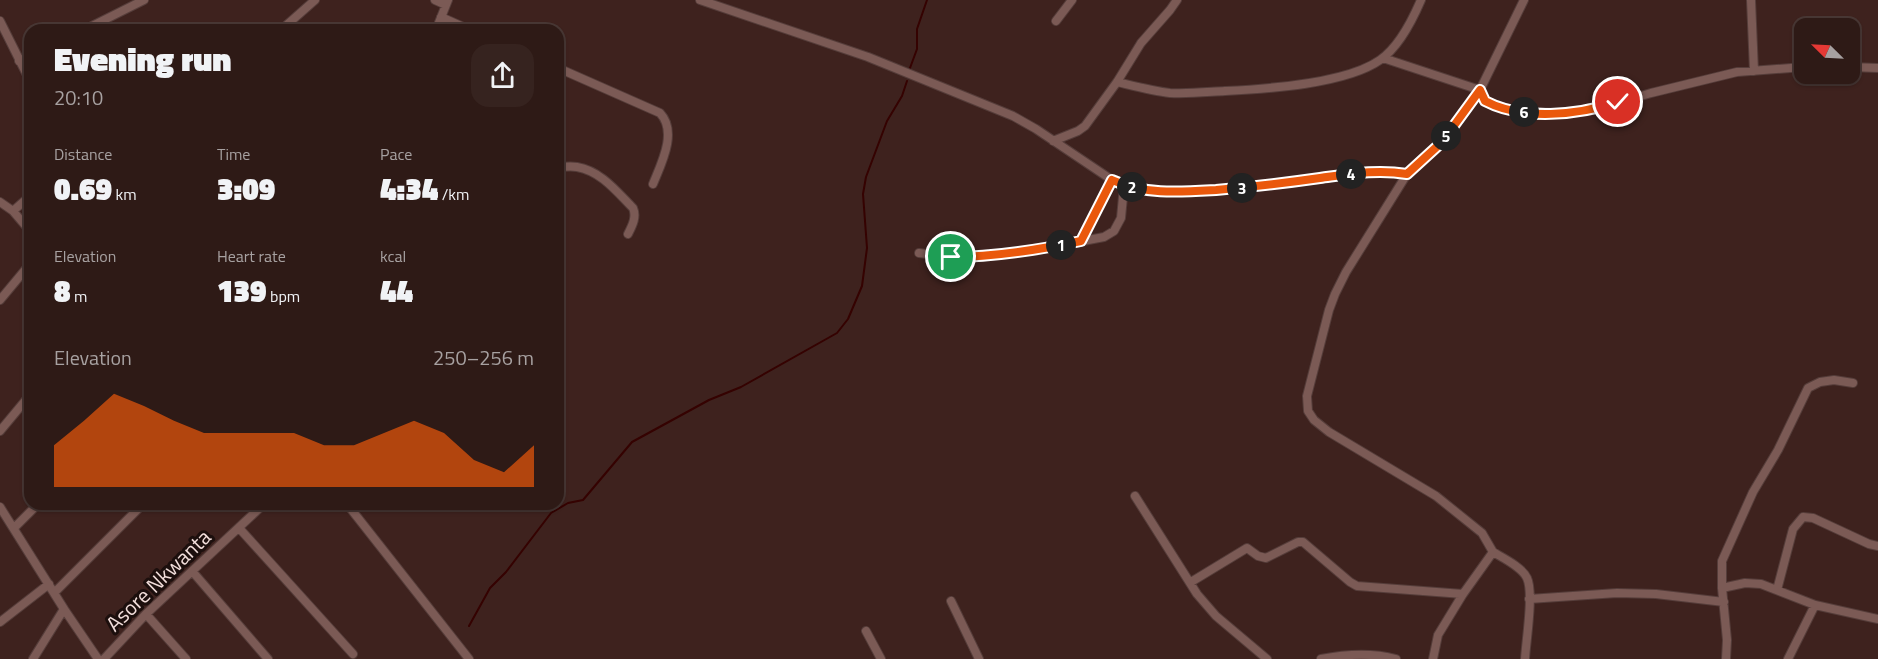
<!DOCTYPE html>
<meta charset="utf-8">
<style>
:root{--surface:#2e1a16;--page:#36231f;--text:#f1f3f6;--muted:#a7a1a1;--line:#493835;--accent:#ea580c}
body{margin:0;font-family:"Titillium Web",sans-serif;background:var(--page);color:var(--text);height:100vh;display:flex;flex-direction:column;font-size:22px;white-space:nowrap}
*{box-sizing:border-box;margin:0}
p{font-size:20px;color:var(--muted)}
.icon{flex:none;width:33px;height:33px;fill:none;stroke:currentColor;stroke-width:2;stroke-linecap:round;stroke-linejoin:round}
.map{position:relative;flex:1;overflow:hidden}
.details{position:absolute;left:24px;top:24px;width:540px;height:486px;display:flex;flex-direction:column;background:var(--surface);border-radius:18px;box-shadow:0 2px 4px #0004,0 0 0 2px var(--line)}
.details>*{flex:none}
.needle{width:39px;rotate:294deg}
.fabs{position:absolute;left:1794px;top:18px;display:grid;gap:12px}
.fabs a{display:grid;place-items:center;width:66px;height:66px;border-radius:12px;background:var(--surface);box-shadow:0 2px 4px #0004,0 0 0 2px var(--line);font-size:30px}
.pin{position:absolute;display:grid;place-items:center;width:51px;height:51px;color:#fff;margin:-26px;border:3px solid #fff;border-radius:50%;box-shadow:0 2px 6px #0007}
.km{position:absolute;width:30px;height:30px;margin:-15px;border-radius:50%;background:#222;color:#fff;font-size:16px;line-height:30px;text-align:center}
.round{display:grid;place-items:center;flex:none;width:63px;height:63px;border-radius:18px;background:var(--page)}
.summary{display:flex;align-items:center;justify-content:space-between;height:102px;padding:0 30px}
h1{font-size:33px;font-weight:800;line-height:45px}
.stats{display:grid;grid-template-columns:repeat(3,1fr);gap:9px;height:102px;padding:6px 30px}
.stats div{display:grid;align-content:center}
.stats b{font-size:30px;font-weight:800}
.stats small{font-size:16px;font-weight:400}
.stats p{font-size:16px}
.chart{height:168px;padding:12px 30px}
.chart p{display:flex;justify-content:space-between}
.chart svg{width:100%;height:108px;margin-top:6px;fill:var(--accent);opacity:.7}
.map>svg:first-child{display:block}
</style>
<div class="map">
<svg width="1878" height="659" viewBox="0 0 1878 659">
<rect width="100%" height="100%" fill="#3e221e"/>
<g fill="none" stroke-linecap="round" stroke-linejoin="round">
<path stroke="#350201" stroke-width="2" d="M910,68L917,49V29L927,0
M469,626L490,588L506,572L551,513L568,503L583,500L632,442L709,400L741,387L837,333L848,319L862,286L867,248L863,194L866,177L887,121L902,96L907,81"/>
<g stroke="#553d3a" stroke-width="10">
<path id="minor" d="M435,0L446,5
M700,0L868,57L1013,116L1036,129L1112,180C1144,195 1181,192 1216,190C1252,187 1288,183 1325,178C1353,174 1379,169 1407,174
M1751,0L1754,71
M441,17L470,30
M0,21L30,81
M1056,21L1072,0
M84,30L144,0
M281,30L315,0
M436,30L448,0
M1383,58L1480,90L1485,101L1513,111L1562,113L1598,109L1651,93L1737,72L1804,67
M19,61L30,56
M1850,67L1878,68
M558,68L660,113C678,132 661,164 653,184
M1117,82C1134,86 1153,91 1170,93C1189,94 1207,92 1225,91C1267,89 1346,84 1380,60C1399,47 1412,21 1421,0
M1053,141L1078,131L1085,126L1117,82L1141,43L1170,10L1177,0
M558,167C564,167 571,166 577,167C601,171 617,192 633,208C637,217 632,226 628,234
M0,202L13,211L30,231
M13,211L30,196
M1081,241L1112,180
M919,253L951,257H979L1041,249L1104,237L1114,231L1121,218L1124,186
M0,300L30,264
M0,431L30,395
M1135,496L1197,594L1216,616L1267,659
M347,504L469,659
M0,507L64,609L98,659
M14,528L38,504
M239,528L353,654
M1493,552C1503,558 1522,567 1527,578C1534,593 1526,641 1525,659
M192,571L268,659
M1191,582L1247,548L1258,556L1266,558L1298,542H1303L1350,582L1357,586L1463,594
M1722,588L1745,583L1761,584L1815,605L1878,619
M1777,590L1793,529L1803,517L1813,518L1869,544L1878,546
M54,593L143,504
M1529,599L1617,593L1656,594L1724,602
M951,601L979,659
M146,614L186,659
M0,622L49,584
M866,631L881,659
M33,659L64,609
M104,659L146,614L264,504
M1321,659C1346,654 1370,652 1396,659
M1433,659L1438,635L1463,594L1493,552L1482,533L1436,496L1329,432L1314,420L1308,411L1307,396L1329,310L1335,294L1346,272L1407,174L1442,142L1480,90L1524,0
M1726,659L1727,640L1722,588V561L1753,492L1778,450L1808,388L1820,382L1834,380L1853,383
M1788,659L1815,605"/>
</g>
<use href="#minor" stroke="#7b5a55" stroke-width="8"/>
</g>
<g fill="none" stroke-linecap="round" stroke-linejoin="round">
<g stroke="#fff" stroke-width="12">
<path id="route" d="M951,257C995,257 1038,250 1081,241L1112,180C1144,195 1181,192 1216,190C1251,187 1285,183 1320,178C1350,174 1377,169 1407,174L1442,142L1480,90L1485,101C1523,121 1578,115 1618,102"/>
</g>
<use href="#route" stroke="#ea580c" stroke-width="8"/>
</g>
<g text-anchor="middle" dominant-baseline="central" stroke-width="6" stroke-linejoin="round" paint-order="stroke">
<g font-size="21" fill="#f2dedb" stroke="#1c0f0d">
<text transform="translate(158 580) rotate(-44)">Asore Nkwanta</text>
</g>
</g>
</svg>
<div class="fabs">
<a><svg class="needle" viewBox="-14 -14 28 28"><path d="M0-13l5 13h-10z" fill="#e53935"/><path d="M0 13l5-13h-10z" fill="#a7a1a1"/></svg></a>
</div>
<div class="pin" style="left:951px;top:257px;background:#1e9e55"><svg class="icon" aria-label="arrive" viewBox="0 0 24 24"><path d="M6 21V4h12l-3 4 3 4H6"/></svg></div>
<div class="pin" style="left:1618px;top:102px;background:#d93025"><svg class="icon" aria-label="check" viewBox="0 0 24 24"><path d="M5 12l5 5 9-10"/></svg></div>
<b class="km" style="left:1061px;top:245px">1</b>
<b class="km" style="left:1132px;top:187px">2</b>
<b class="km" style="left:1242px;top:188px">3</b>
<b class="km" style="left:1351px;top:174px">4</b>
<b class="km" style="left:1446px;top:136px">5</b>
<b class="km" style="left:1524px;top:112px">6</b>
<section class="details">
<div class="summary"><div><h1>Evening run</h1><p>20:10</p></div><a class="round"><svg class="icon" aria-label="share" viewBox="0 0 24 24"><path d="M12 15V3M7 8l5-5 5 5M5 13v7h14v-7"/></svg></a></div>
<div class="stats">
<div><p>Distance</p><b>0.69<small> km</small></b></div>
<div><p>Time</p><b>3:09</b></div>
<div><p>Pace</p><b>4:34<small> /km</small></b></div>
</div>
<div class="stats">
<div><p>Elevation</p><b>8<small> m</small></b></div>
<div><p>Heart rate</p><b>139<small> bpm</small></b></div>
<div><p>kcal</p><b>44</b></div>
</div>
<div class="chart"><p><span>Elevation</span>250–256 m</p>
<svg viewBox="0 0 160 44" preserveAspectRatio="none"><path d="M0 44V27L10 17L20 6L30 11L40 17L50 22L60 22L70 22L80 22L90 27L100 27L110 22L120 17L130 22L140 33L150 38L160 27V44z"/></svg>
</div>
</section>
</div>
